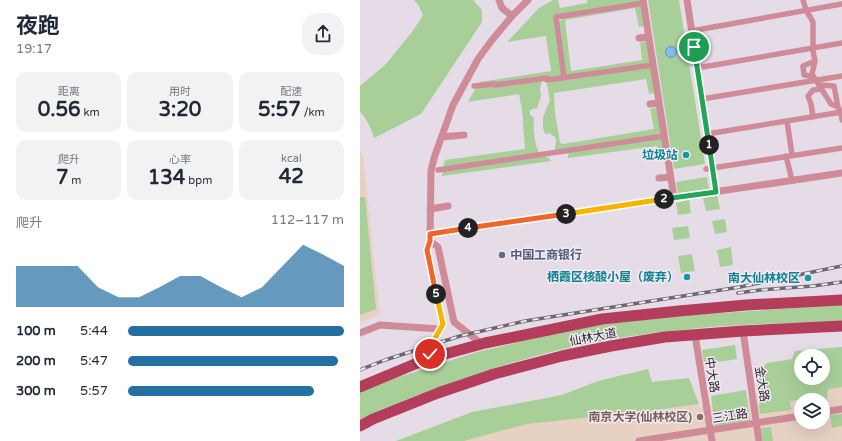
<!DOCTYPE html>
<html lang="zh">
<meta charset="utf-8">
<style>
:root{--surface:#fff;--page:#f2f2f3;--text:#1f2937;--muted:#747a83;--accent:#2470a3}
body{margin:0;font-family:"Varela Round","Noto Sans SC",sans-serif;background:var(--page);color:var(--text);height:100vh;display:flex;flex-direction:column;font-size:15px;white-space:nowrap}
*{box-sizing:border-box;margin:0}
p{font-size:13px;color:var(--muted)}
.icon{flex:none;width:22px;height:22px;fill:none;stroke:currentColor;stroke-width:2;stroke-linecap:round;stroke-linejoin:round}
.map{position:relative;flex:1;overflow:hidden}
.side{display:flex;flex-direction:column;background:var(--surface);width:360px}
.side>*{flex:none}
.fabs{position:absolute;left:434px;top:349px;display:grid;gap:8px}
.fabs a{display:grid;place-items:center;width:36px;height:36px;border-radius:50%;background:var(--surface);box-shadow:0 4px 16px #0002;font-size:20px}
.pin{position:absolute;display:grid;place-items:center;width:34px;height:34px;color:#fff;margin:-17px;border:2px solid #fff;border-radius:50%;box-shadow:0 1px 4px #0007}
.km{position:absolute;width:20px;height:20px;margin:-10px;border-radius:50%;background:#222;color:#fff;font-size:11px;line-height:20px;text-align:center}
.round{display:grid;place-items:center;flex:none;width:42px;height:42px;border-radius:16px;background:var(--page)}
.overview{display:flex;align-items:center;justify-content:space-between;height:68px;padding:0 16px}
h1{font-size:22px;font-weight:700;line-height:30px}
.figures{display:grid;grid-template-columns:repeat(3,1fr);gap:6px;height:68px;padding:4px 16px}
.figures div{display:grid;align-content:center;border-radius:10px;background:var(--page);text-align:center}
.figures b{font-size:20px;font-weight:700}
.figures small{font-size:11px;font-weight:400}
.figures p{font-size:11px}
.chart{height:112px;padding:8px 16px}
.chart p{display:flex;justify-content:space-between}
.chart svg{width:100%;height:72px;margin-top:4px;fill:var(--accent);opacity:.7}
ul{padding:0 16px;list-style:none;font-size:13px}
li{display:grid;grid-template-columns:64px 48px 1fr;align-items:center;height:30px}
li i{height:10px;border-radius:5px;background:var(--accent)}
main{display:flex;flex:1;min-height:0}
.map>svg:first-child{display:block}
</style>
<main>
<section class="side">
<div class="overview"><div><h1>夜跑</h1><p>19:17</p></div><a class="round"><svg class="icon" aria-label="share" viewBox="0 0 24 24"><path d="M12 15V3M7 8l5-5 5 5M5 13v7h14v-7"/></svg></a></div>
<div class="figures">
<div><p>距离</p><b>0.56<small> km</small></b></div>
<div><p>用时</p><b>3:20</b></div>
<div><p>配速</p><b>5:57<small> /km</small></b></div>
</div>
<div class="figures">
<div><p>爬升</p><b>7<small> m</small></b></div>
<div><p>心率</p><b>134<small> bpm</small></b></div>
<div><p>kcal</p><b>42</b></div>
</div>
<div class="chart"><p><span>爬升</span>112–117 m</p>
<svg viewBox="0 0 160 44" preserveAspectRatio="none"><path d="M0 44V19L10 19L20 19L30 19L40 32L50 38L60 38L70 32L80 25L90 25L100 32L110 38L120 32L130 19L140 6L150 12L160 19V44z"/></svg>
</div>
<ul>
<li><b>100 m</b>5:44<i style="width:100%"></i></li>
<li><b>200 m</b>5:47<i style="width:97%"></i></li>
<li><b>300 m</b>5:57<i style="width:86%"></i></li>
</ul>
</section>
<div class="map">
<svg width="482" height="441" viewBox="0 0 482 441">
<rect width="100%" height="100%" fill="#e5dce7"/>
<path fill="#e6d1c3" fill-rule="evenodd" d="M0,151L3,156L20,315L0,322Z
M482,382V441H104L167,424L288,411L339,404V407L387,399L399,394ZM441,400H463V422H441Z"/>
<path fill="#a9cf99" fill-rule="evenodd" d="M54,0H113L122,10V22L61,114L14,138C11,128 7,119 0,112V86L26,64L52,32L63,15L59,6Z
M193,0H198L200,8L227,3V0H282L286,26L279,27L275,8L205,20L211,71L282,60L280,42L287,41L295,93L289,94L286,79L194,93L195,113L200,143L203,144L294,129L290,109L298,107L304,151L299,152L297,146L208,158V155L210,151L199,152L195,149C195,144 197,141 195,137L189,133L185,134L183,128V117L190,100L187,85L189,80L183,78L180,88L181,96L177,108L170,110V115L174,118C173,131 174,142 180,155L189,158L191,161L82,176L83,167L85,160L165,149L162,110L159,94L108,102L114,91L120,82L191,71L186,36L147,42L179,8ZM201,14L202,20L199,21L201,33L197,34L194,15Z
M288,0H319L345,164L314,169Z
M347,177L349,189L318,194L316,182Z
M357,196L360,209L346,211L343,198Z
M0,197H5L16,309L0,315Z
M329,200L331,213L318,215L316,203Z
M365,219L367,232L355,234L352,221Z
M328,226L330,238L314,240L312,228Z
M371,247L373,265L360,267L357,250Z
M332,254L335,271L321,273L318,256Z
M482,305V321C449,324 415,323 382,325C340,327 295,332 253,339C165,354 81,384 0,419V392L27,381L73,366L117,352L176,338L245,324L316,315L362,313Z
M375,345L377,359L344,364L342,350Z
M482,347V387L468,389L466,403L463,404V400H457L456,397L430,401L431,410L400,414L397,373L407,363L432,359L435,351ZM441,356H463V378H441Z
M288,369L292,382L329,378L339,404L288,411L167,424L104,441H36L112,412L202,395L238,381Z
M386,390L390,420L355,426L351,396Z
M482,414V426L472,428L470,415Z
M411,427L413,441H403L401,428Z"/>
<path fill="#82bdf2" stroke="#6890b6" d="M305.5 52a5.5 5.5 0 1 1 11 0a5.5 5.5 0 1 1-11 0Z"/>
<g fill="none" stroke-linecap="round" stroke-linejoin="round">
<path stroke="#cf8c98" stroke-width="5.5" d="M443,0L446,10L453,22V51L455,61L452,74L471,104L478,107L481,113L482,120
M331,31L482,4
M337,68L482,43
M452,74L450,76L444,75L443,66L455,61
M204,78L196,17L284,3
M459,85L474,86L478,107
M114,86L135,84V85L187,78V80L293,65
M342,99L482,76
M453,117L451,104L448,96L453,90L461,89
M427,121L432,155
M347,134L482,112
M426,156L432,180
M346,169L482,148
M78,170L304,136"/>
<path stroke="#cf8c98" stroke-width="7" d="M139,0L142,8L152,16
M283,0L314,198
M327,0L356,192
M279,38L289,37
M290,104L299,103
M82,137L104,135
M299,178L310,177
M70,209L88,206
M70,234L482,173
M70,241L78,247L94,322L118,341L125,343
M383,331L399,441
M0,333L20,325L80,329
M335,335L352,441
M67,359L70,354L74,340L83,324L67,250L70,241L71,171L74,158L93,105L118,59L132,40L152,16L168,0
M463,412L482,409
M279,441L441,416"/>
<path stroke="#b43d5c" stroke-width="11" d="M0,387L67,359L125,343L242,319L319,311L386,305L482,300
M0,426L13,419L78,393L134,374L202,356L251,346L305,337L383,331L482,326"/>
<g stroke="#6d686e" stroke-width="3.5">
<path id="rail" d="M378,293L400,290L453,286L482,282
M0,370L25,360L100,336L165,321L380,287L418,279L482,266"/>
</g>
<use href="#rail" stroke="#f2e9f4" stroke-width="2" stroke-dasharray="6" stroke-linecap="butt"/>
</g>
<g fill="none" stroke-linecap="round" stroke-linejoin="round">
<g stroke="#fff" stroke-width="8">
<path id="split-1" d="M334,47L349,145"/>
</g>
<g stroke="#fff" stroke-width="8">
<path id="split-2" d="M304,199L356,192L349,145"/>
</g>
<g stroke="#fff" stroke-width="8">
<path id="split-3" d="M206,214L304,199"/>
</g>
<g stroke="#fff" stroke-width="8">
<path id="split-4" d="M108,228L206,214"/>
</g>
<g stroke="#fff" stroke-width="8">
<path id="split-5" d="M76,294L67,250L70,241V234L108,228"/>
</g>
<g stroke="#fff" stroke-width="8">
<path id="split-6" d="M70,354L74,340L83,324L76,294"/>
</g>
<use href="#split-1" stroke="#22a559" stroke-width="5"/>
<use href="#split-2" stroke="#22a559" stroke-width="5"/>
<use href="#split-3" stroke="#f5b400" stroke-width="5"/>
<use href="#split-4" stroke="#f0652b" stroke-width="5"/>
<use href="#split-5" stroke="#f0652b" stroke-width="5"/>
<use href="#split-6" stroke="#f5b400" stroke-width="5"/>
</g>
<g fill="#0f9aa8" stroke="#f2e9f4" stroke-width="1.5">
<circle cx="326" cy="155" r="4"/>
<circle cx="327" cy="277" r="4"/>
<circle cx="448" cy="278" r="4"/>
</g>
<circle fill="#5c6f8a" stroke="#f2e9f4" stroke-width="1.5" cx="142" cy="255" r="4"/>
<circle fill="#8d6e63" stroke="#f2e9f4" stroke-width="1.5" cx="340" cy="417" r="4"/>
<g text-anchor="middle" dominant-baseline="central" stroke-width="3" stroke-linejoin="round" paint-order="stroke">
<g font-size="12" font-weight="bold" fill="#0d838f" stroke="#f2e9f4" text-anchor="end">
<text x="318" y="155">垃圾站</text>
<text x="319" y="277">栖霞区核酸小屋（废弃）</text>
<text x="440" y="278">南大仙林校区</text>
</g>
<g font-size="12" font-weight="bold" fill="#4e5e75" stroke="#f2e9f4" text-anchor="start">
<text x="150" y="255">中国工商银行</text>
</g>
<g font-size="12" fill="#2b272b" stroke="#f2e9f4">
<text transform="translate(233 337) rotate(-11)">仙林大道</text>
<text transform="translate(352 375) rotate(81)">中大路</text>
<text transform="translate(402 384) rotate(81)">金大路</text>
<text transform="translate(370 416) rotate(-9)">三江路</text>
</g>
<g font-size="12" font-weight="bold" fill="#785e54" stroke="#f2e9f4" text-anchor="end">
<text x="332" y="417">南京大学(仙林校区)</text>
</g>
</g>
</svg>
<div class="fabs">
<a><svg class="icon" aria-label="locate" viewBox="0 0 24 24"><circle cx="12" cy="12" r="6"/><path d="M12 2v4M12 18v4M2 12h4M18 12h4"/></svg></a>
<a><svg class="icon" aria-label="layers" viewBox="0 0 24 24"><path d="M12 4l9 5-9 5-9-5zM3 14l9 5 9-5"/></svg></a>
</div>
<div class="pin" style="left:334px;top:47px;background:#1e9e55"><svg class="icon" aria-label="arrive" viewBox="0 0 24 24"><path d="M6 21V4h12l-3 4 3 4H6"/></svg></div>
<div class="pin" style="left:70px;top:354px;background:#d93025"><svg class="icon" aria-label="check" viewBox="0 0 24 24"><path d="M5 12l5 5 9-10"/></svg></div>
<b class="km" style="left:349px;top:145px">1</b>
<b class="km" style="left:304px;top:199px">2</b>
<b class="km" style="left:206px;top:214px">3</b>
<b class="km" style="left:108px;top:228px">4</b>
<b class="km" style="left:76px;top:294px">5</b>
</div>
</main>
